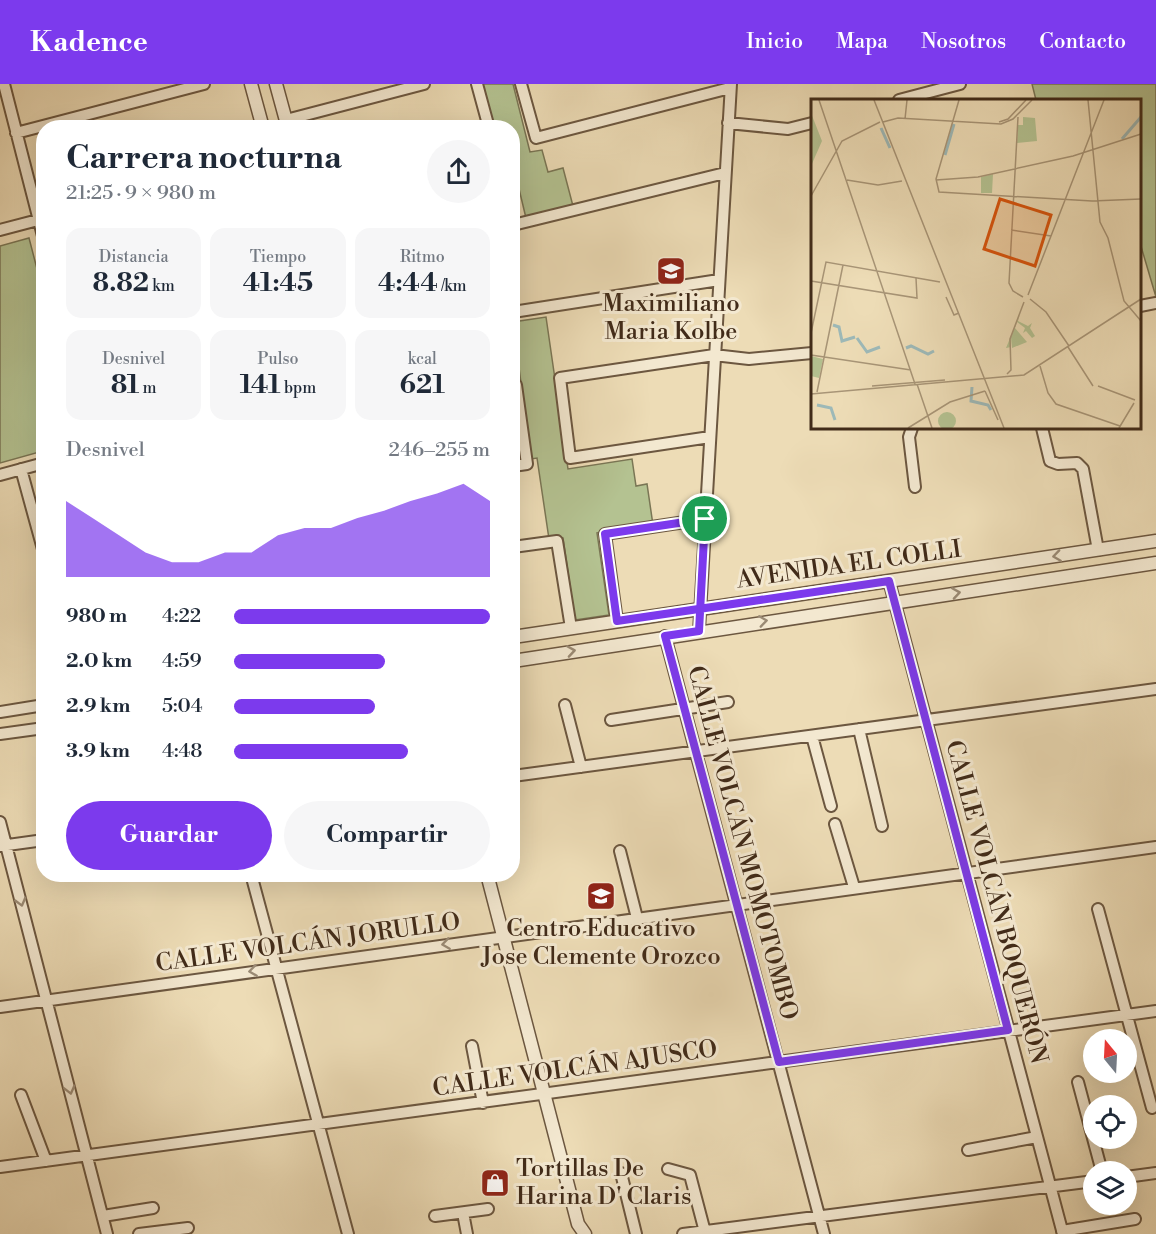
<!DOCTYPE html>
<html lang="es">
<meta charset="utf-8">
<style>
:root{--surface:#fff;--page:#f6f6f7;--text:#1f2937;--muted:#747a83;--accent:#7c3aed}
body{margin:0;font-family:"Libre Bodoni",serif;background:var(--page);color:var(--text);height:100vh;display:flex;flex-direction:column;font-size:22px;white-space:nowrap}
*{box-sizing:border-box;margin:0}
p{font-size:20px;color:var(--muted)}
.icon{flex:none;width:33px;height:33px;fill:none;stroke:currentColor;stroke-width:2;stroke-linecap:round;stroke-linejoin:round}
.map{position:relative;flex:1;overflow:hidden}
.side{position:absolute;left:36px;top:36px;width:484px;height:762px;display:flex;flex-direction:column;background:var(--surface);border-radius:24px;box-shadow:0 6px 24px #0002}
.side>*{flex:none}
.needle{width:39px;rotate:342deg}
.buttons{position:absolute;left:1083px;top:945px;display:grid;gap:12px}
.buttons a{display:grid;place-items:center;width:54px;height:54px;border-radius:50%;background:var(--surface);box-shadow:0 6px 24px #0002;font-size:30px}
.pin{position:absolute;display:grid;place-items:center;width:51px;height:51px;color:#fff;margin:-26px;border:3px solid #fff;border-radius:50%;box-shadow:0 2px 6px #0007}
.round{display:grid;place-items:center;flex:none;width:63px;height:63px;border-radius:32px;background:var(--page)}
.headline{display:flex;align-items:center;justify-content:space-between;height:102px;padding:0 30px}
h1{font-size:33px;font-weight:700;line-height:45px}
.stats{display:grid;grid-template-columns:repeat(3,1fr);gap:9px;height:102px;padding:6px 30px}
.stats div{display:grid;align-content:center;border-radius:15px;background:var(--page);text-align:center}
.stats b{font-size:26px;font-weight:700}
.stats small{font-size:16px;font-weight:400}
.stats p{font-size:16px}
.chart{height:168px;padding:12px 30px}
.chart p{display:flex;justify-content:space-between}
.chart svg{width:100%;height:108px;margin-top:6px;fill:var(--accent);opacity:.7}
.primary-button{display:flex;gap:12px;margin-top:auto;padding:12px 30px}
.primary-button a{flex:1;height:69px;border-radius:36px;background:var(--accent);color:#fff;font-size:24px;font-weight:700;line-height:69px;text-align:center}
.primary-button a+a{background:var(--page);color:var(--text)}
ul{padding:0 30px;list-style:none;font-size:20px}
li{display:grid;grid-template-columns:96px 72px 1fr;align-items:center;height:45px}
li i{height:15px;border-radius:8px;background:var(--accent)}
header{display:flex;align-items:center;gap:36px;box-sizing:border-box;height:84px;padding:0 30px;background:var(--accent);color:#fff}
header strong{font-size:28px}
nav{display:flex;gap:33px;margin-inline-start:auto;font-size:21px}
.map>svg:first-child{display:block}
</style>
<header>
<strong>Kadence</strong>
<nav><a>Inicio</a><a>Mapa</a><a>Nosotros</a><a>Contacto</a></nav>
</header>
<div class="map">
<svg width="1156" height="1150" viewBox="0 0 1156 1150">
<rect width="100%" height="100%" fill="#eddcb6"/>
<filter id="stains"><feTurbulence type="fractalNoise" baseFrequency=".00333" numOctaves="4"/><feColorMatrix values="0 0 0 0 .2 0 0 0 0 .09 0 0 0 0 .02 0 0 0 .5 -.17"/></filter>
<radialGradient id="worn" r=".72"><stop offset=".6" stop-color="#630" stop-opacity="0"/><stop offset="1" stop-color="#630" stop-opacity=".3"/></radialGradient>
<path fill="#b4c291" stroke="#7a7655" stroke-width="1.5" d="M480,0H513L530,68L542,66L548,88L563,84L573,122L526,134L513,80V44L491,43Z
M1032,0H1156V213L1140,159V16H1036Z
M29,154L43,208V367L0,379V162Z
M546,233L568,385L632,375L636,402L647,400L653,441L597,449L609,531L575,536L563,454L549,455L537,374L531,375L513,238Z"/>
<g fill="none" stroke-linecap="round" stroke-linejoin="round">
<g stroke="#6c5740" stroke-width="14">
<path id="minor" d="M4,0L44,156
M477,0L489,44
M521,0L536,54L730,4
M899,16L960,0
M286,36L424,0
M728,39L788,45L812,39
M16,49L204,0
M513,141L725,89
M0,146L38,136
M1140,222L1156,219
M513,228L719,196
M513,301H516L527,380L513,382
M912,344L909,353L915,403
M1042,344L1050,377L1058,380L1077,379L1083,385L1098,466
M710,353L570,374L560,294L714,271L749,275L812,269
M21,385L44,469
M0,391L44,379
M513,463L557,457L571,544
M889,497L1063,1150
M617,537L605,450L705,435
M699,547L731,0
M665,552L824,1150
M565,621L581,683
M0,628L44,621
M611,636L728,618
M859,645L882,742
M0,650L44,644
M812,652L831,722
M513,692L1156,605
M0,738L107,1150
M835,740L854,803
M0,762L44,756
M620,767L637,834
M251,790L348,1150
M1098,825L1152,1024
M0,923L1156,763
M472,962L483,1019
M1078,998L1102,1088
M21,1011L46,1077
M968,1066L1037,1053
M0,1083L1156,927
M668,1085L690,1091L705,1148
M621,1089L636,1150
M1126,1093L1156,1089
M463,1129L467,1150
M103,1132L153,1124
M435,1132L488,1125
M1062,1147L1135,1135
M139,1150L188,1144
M683,1150L1094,1097"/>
</g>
<g stroke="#6c5740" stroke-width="15">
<path id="tertiary" d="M251,0L263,44
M276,0L288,44
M513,553L1156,457
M513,577L1156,479
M487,790L578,1140L585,1150"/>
</g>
<use href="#minor" stroke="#f3e8d0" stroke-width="10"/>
<use href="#tertiary" stroke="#f3e8d0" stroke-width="12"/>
</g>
<defs><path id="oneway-chevron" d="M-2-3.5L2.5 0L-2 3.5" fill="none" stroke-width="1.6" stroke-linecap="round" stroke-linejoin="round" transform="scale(1.5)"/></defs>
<g stroke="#9a8a74">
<use href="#oneway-chevron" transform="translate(1057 472) rotate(172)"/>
<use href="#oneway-chevron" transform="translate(956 509) rotate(-9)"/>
<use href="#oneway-chevron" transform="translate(763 537) rotate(-8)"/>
<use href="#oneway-chevron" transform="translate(571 567) rotate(-9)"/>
<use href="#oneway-chevron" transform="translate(21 818) rotate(75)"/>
<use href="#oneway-chevron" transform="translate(446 860) rotate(172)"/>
<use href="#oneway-chevron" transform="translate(253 887) rotate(172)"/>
<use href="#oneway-chevron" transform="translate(70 1006) rotate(76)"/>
</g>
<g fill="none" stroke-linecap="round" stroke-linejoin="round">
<g stroke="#fff" stroke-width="12">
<path id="route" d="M705,435C703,473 701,510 699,547L665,552L779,978L1008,946L889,497L617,537L605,450L705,435"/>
</g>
<use href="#route" stroke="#7c3aed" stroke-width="8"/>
</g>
<defs>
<g id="school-square" transform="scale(1.5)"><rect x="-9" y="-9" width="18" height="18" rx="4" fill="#8f2418" stroke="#f3e8d0"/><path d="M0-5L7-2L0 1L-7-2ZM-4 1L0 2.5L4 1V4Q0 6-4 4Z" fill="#fff"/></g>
<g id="shop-square" transform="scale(1.5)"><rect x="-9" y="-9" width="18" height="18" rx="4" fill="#8f2418" stroke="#f3e8d0"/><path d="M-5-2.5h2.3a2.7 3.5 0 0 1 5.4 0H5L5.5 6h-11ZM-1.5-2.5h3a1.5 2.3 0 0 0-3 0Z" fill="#fff"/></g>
</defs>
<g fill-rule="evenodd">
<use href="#school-square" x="671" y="187"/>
<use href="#school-square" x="601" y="812"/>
<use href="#shop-square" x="495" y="1099"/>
</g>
<g text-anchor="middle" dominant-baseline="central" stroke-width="6" stroke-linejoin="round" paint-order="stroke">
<g font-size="24" fill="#412b19" stroke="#f3e8d0">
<text x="671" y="220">Maximiliano<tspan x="671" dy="28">Maria Kolbe</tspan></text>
<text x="601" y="845">Centro Educativo<tspan x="601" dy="28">Jose Clemente Orozco</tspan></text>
<text x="516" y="1085" text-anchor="start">Tortillas De<tspan x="516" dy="28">Harina D' Claris</tspan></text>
</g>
<g font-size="24" fill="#412b19" stroke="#f3e8d0">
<text transform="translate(849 481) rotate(-8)">AVENIDA EL COLLI</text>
<text transform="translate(742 759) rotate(75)">CALLE VOLCÁN MOMOTOMBO</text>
<text transform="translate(996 818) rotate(75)">CALLE VOLCÁN BOQUERÓN</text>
<text transform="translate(308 859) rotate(-8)">CALLE VOLCÁN JORULLO</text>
<text transform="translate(575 985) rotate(-8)">CALLE VOLCÁN AJUSCO</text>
</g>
</g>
<g transform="translate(811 15)">
<rect width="330" height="330" fill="#eddcb6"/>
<path d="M0,14L11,42L0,67ZM212,18L224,19L226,42L206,44L207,26H212ZM182,75L181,94H170V78ZM209,215L207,222L217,227L221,224L219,229L224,237L221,239L215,232L212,234L214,229L206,223L204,229L216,243L201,249L200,239V248L195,249ZM0,257L12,260L8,279L0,277ZM127 322a9 9 0 1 1 18 0a9 9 0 1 1-18 0Z" fill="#b4c291"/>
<path fill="none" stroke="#9db9b8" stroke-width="3" d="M70,29L79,49M311,40L330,18M134,56L143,25M22,226L28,228L31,242L44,238M46,239L56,253L69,248M95,249L100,247L117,255L123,252M161,288L160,302L177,306L180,311M6,306L20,309L24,321"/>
<path fill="none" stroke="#a89577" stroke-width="1.5" d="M8,1L104,285M63,1L193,329M148,1L125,80L128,93L281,102L330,100M277,1L289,123L297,139L313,202L330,222M207,18L198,184L202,192L212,198M94,20L96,1M72,23L87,19L190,25L202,20L221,1M188,23L197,20L215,1M36,81L67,86L91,82M125,81L167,78L262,57L330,35M0,97L31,42L69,23M200,131L240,137M0,182L106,199L105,179M217,196L293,1M135,198L143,216L148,214M219,200L235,213L258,247M0,234L15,163L129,183M257,248L282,287M0,256L100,271M229,267L237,294L245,305L309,327M196,275L200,271L199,240L213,203M106,285L121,329M61,287L134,281M287,287L324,301M174,292L187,321M6,293L32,166M0,295L213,276L330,200M97,329L139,303L174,292M308,329L323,304"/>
<path fill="#d7540d" fill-opacity="0.15" stroke="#d7540d" stroke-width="3" d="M189,100L240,116L224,167L173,150Z"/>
<rect width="330" height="330" fill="none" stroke="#412b19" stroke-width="3"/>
</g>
<rect width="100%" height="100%" filter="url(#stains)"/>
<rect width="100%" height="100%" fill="url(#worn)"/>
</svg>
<div class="buttons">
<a><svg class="needle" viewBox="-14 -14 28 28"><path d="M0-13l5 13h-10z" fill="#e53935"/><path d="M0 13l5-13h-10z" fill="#747a83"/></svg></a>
<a><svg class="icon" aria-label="locate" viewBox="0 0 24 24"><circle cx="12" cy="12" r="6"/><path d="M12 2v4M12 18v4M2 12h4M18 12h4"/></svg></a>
<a><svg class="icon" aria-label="layers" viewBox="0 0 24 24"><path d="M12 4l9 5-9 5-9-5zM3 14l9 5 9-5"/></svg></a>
</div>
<div class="pin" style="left:705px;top:435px;background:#1e9e55"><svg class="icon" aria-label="arrive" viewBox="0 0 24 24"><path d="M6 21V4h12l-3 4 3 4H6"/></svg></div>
<section class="side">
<div class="headline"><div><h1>Carrera nocturna</h1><p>21:25 · 9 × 980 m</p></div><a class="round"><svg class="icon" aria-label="share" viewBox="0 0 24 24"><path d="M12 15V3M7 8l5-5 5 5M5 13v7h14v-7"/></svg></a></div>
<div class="stats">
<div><p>Distancia</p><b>8.82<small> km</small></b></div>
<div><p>Tiempo</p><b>41:45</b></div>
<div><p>Ritmo</p><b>4:44<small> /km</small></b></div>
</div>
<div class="stats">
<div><p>Desnivel</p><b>81<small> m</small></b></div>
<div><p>Pulso</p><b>141<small> bpm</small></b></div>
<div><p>kcal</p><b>621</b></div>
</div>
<div class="chart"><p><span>Desnivel</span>246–255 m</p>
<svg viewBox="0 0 160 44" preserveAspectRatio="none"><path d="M0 44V13L10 20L20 27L30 34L40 38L50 38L60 34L70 34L80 27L90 24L100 24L110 20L120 17L130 13L140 10L150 6L160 13V44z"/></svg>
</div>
<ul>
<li><b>980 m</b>4:22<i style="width:100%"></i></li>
<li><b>2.0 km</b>4:59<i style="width:59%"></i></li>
<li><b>2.9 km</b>5:04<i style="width:55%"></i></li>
<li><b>3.9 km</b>4:48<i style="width:68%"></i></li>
</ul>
<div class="primary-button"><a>Guardar</a><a>Compartir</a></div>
</section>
</div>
